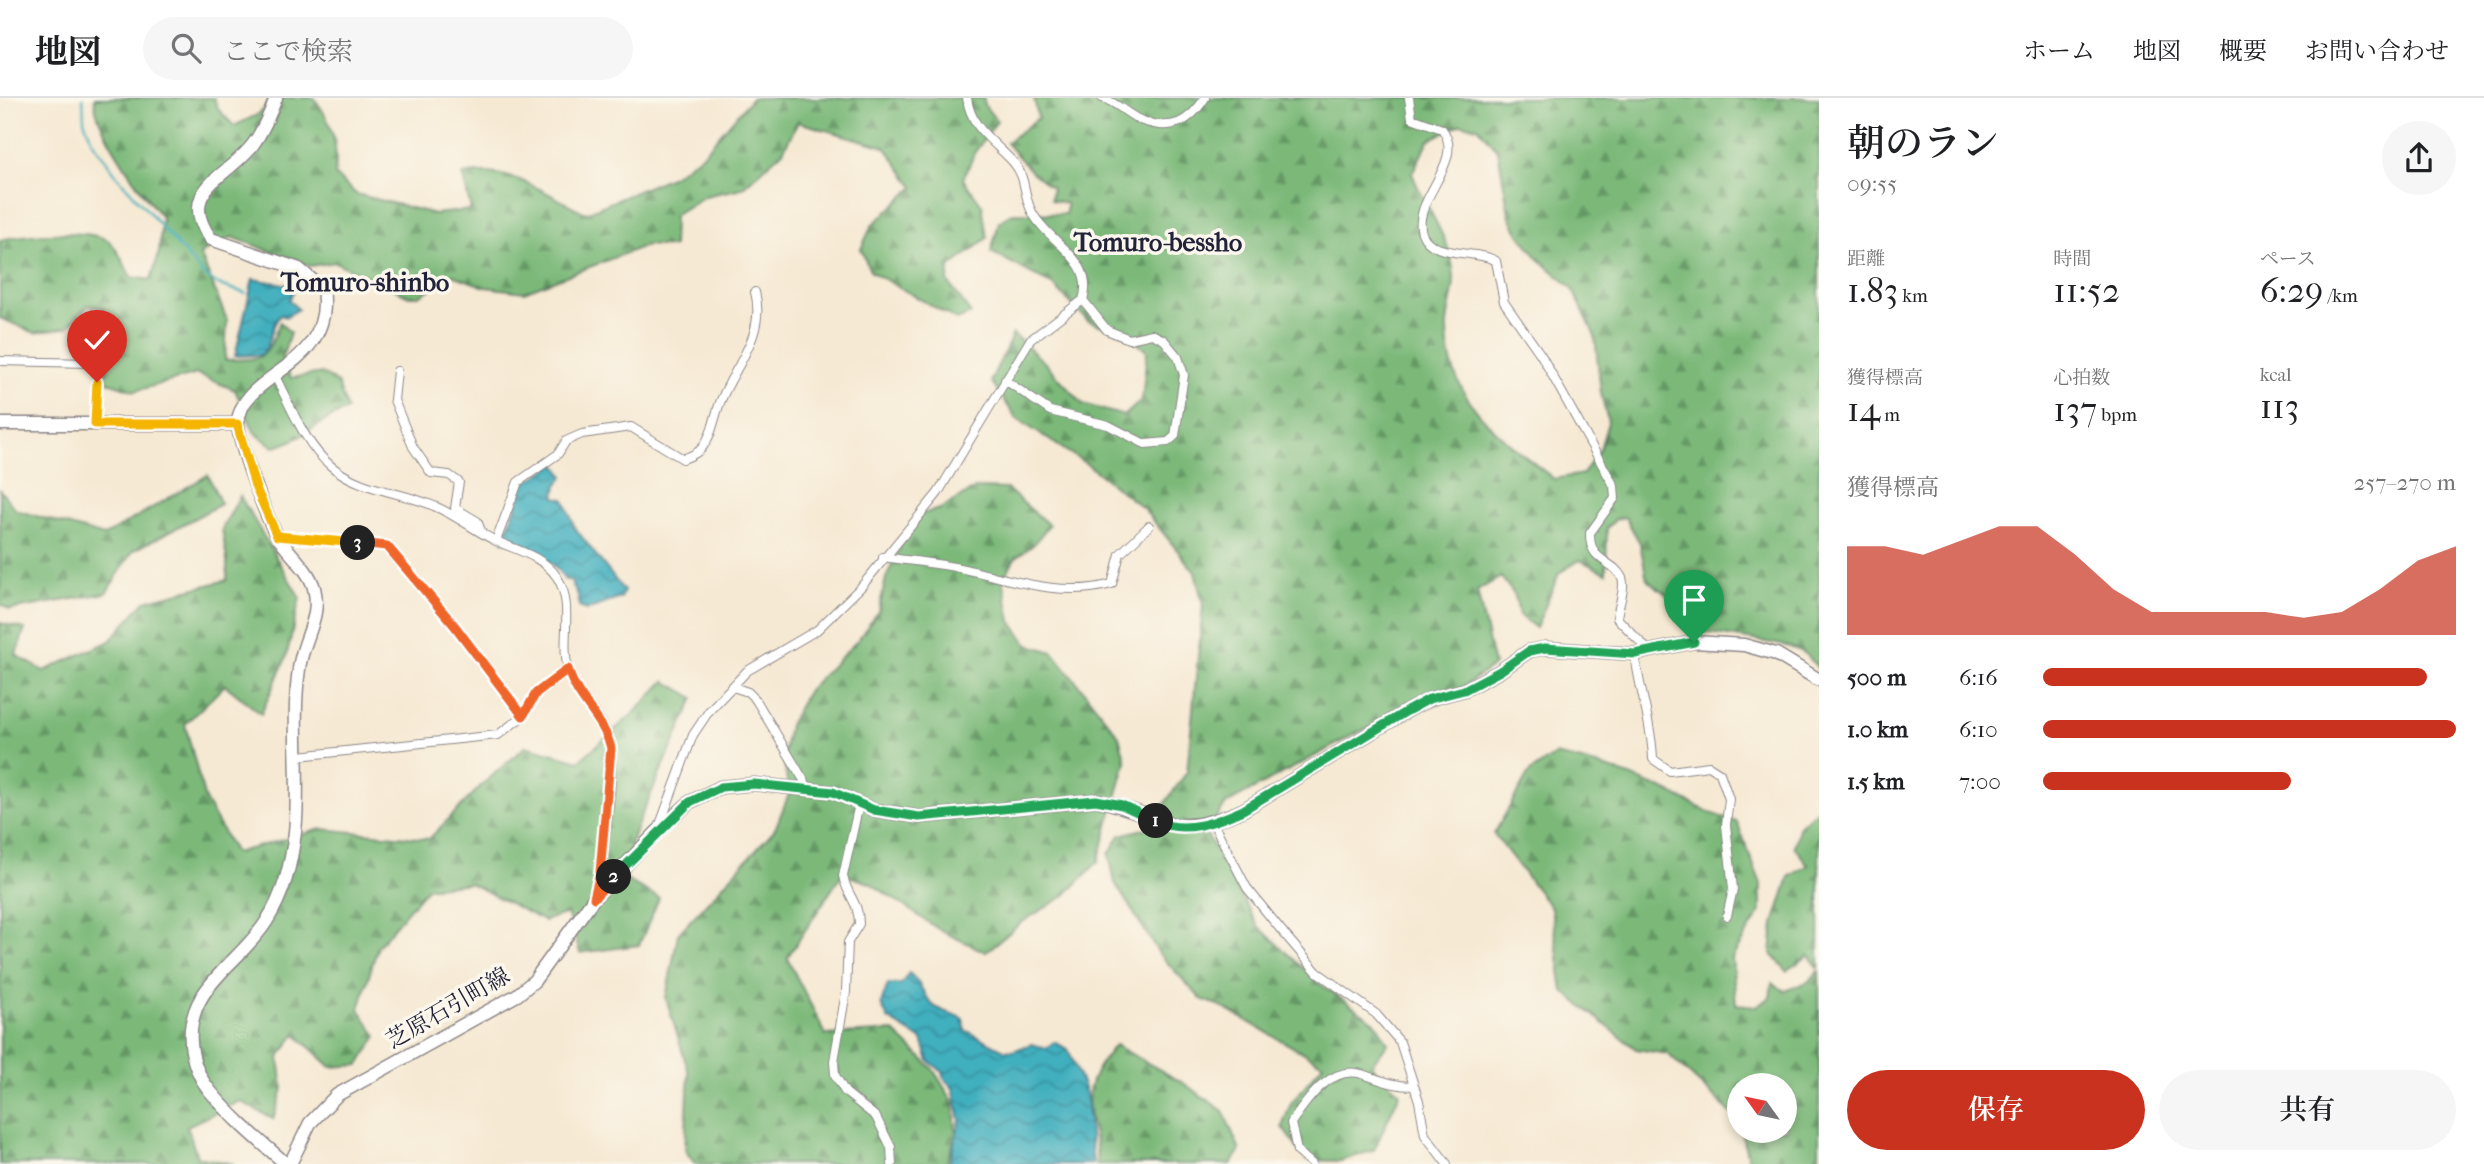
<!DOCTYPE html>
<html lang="ja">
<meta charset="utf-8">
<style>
:root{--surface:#fff;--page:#f6f6f6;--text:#202124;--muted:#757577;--line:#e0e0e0;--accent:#c8321e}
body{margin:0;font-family:"IM FELL French Canon","Noto Serif JP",serif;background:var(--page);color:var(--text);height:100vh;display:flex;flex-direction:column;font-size:26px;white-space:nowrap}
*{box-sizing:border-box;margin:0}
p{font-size:23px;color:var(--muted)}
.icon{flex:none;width:38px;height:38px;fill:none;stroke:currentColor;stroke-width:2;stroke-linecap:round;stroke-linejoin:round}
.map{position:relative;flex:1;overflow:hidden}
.panel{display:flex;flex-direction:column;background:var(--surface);width:665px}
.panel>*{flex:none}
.needle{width:46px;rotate:303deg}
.controls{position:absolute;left:1727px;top:975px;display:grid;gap:14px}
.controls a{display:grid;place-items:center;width:70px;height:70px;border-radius:50%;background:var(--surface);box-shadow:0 4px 10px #0003;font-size:35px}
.pin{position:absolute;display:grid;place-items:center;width:60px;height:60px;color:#fff;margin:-72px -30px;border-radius:50% 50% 50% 0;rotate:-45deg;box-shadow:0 0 7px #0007}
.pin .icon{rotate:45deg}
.km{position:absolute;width:35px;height:35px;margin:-18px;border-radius:50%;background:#222;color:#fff;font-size:19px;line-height:35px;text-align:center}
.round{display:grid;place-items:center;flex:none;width:74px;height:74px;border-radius:37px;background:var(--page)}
.head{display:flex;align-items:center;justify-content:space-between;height:119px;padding:0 28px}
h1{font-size:38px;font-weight:600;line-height:52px}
.figures{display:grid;grid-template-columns:repeat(3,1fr);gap:10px;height:119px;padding:7px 28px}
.figures div{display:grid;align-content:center}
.figures b{font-size:35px;font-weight:600}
.figures small{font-size:19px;font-weight:400}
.figures p{font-size:19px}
.chart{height:196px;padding:14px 28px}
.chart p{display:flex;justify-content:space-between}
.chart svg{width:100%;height:126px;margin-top:7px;fill:var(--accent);opacity:.7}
.action{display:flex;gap:14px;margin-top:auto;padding:14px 28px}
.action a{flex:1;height:80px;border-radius:42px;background:var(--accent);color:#fff;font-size:28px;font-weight:600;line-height:80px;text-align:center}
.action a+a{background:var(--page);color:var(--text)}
ul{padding:0 28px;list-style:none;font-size:23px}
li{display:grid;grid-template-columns:112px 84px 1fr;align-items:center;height:52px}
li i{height:18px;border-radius:9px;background:var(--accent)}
header{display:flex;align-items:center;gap:42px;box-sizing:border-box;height:98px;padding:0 35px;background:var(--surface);border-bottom:2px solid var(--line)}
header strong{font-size:33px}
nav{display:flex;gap:38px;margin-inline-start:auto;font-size:24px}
.search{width:490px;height:63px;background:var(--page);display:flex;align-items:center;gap:18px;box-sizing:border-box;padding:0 24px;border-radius:38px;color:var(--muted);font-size:26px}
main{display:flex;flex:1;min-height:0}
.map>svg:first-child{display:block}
</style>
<header>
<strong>地図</strong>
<div class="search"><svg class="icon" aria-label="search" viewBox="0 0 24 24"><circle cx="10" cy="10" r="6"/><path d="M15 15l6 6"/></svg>ここで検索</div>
<nav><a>ホーム</a><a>地図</a><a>概要</a><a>お問い合わせ</a></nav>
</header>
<main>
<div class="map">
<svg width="1819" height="1066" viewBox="0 0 1819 1066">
<defs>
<pattern id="forest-firs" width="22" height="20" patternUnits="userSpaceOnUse" patternTransform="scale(1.75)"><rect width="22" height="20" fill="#7bb979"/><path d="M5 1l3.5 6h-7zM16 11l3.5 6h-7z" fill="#649664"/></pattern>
<pattern id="water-waves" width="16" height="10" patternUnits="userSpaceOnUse" patternTransform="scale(1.75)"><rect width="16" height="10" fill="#41afbe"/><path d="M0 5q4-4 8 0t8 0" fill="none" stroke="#368e9c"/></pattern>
</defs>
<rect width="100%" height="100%" fill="#fbf7ec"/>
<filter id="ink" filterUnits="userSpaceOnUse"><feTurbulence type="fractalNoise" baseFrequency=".0143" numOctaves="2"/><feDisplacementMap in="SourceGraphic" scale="14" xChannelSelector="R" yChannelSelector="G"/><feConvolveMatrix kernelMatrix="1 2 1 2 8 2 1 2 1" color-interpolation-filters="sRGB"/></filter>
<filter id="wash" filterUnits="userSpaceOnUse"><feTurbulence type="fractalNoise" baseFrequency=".00686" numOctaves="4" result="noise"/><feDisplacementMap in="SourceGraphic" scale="28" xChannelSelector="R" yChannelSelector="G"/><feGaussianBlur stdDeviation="1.57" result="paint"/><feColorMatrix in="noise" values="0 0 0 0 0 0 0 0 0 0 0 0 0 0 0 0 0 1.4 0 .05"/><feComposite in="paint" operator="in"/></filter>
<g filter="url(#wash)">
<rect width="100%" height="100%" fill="#f6e9d3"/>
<path fill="url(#forest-firs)" stroke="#4e6e5a" stroke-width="2" fill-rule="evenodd" d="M95,0H214L218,11L234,28L257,17L277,0H314C333,24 338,48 335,77L356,96L435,116L471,112L463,77C512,67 544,96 586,115L673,78L704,55L752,0H984V7L997,23L975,54L963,81L982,107L987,140L949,170L948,184L971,216L957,222L870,173L861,151L872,127L914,89L885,49L798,24L783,53L742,90L705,98L674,117L673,149L647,147L524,194L485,189L453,177L419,198H409L335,164L310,168L232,139L200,156L227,222L225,262C267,261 264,263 280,224L290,235L282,261L291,280L322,275L338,286L347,312C320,322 301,343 274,349L255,335L235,292L197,276L135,293L108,284L102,268L112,233L103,210L88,207L68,229L35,235L0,220V142C21,137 97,128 112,146C120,155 125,169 131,179L151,182L159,154L162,119C145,100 90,23 95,0Z
M1034,0H1819V572C1814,566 1810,559 1804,555C1793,545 1710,536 1689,532L1666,496L1647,482L1640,445L1625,419L1616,421L1607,430L1606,475L1580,462L1559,475L1536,530L1519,517L1515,498L1501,479L1477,493L1494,567L1442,604L1361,633L1226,706L1206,735L1258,828L1320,886L1375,924L1388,945L1371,967L1400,995L1374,1052L1341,1063L1306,1062L1282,1029L1291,1005L1323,966L1220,908L1201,901L1160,857L1115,785L1109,756L1120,737L1147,730L1187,674L1203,506L1195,474L1144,411L1088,367L1017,321L991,283L1013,236L1044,264L1083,306L1124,318L1142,302L1147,253L1127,237L1088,223L1053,187L991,154L999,124L1013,115L1066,116V105L1051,102L1052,90L1032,74L1006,45L1038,20ZM1460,26L1478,29L1498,52L1509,116L1517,133L1538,160L1573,191L1595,238L1601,295L1608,324L1600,351L1583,376L1554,381C1502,340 1448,305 1447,232C1446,214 1455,196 1454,178C1451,140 1425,110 1412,75L1429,42Z
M208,377L221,406L133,453L106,495L10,512L0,506V392L16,412L104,438Z
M976,390L1007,391L1049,427L1033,447L1015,460L1003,481L1011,523L1027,546L1053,554L1119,638L1126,664L1098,764L1064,798L1022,824L986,854L941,833L870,785L842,776L787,860L826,937L893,933L932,970L954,1005L956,1037L946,1066H695L685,1052L689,975L666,900L678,836L775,731L789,696L783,658L789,627L808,592L858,542L879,512L886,480L902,445L921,416L940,411Z
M240,398L300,500L286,560L261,616L225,587L185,626L205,702L235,755L321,731L429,741L483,686L526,648L579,663L635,614L665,583L694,600L641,718L631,745L626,782L659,800L639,847L580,855L567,815L544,823L470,785L427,790L378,848L359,911L377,938L359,967L331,969L295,936L279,960L283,991L273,1021L240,1003L187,1028L197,1059L234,1066H0V525L25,531L16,557L44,573L110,543L145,503L227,482V462L222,431Z
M1555,657C1597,665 1634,678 1673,696C1695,707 1713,718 1737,724L1761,786V813L1732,860L1736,906L1756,908L1770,900L1772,885L1785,893L1810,883L1819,872V1066H1750L1740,1032H1785V987H1740L1739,1032L1735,1019L1668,956L1636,951L1563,893L1551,810L1494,736L1529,675Z
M1819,711V871L1809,857L1787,873L1771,855L1774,826L1789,779L1808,767L1794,748L1800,727Z
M1115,947L1182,984L1223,1013L1240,1052L1231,1066H1096C1099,1047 1091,1030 1089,1011C1085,986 1100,965 1115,947Z"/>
<path fill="url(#water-waves)" stroke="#32687c" stroke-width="2" d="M294,180L298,183L289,202L298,211L286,219L280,217C269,230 273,245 261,257L235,258L253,181L289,187Z
M556,366L564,378L557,387L555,399L564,401L575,430L624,493L621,500L587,512L579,509L578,497L570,482H565C552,460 527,447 503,443L525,385Z
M909,875C920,883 924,898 933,907C942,915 953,914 963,921L965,932L1004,952L1013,953L1031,946L1047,950L1054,944L1068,951L1086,995L1093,1066H949L960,1022L953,990L943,979L944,975L929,963L922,942L888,921L881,906L888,886H901Z"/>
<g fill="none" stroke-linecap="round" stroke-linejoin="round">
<path stroke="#41afbe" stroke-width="2.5" d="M83,0L84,22L92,43L117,78L203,176L219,187L245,195"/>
</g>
</g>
<g filter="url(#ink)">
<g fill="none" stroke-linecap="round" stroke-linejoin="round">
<g stroke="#8c8687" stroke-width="10">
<path id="street" d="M1102,0C1116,4 1127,16 1140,22C1171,34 1189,25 1205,0
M1409,0L1412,20L1442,31C1467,63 1411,102 1422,135C1431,161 1477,151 1496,163L1504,204L1541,257L1614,388L1615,400L1590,435C1589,465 1613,461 1622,480C1626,491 1618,508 1617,520L1649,553
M0,263L90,265L97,274L95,326
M397,273L394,302L413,349L431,375L449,377L459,384L455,410L477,423L482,435
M275,278C290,307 305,347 331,368C361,393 400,393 434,408C456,417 474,432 494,442C516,452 543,458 557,479C576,509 558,545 570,577C578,599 598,613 607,635C619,662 602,766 595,797
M1005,282L1050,313L1108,327L1145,346L1168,344L1175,338L1184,277L1178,259L1164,242L1152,236L1129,241L1107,232L1083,202
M277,438L387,448L454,527L523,618
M496,443L518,384L558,356L566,343L582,336L631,329L683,361C690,358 697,356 702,350C714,335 714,317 722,300C737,265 766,235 755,194
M883,459C910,463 937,465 964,471C1013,482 1061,500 1112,486L1120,456L1149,428
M1635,556C1639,592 1652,625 1653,661L1670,673L1709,668L1720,675L1729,701L1726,727L1733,791L1727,818
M733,589L748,594L756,602L809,691
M298,658L498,637L523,618L536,595L568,571
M859,706L843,778C847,798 859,804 859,826L848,844L846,894L834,963L835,977L845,994L876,1019L891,1049L892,1066
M1213,725L1247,790L1281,832L1317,874L1376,916L1400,944L1419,1003L1425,1037L1447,1066
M658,732L693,637L709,613L747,573L817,532L861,489L938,395L1030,242L1083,202C1096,161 1048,145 1032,114C1023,98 1027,79 1013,64C994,43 971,31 967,0
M1312,1066L1297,1053L1291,1025C1307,1002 1330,967 1362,976C1381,982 1393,988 1414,988"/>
</g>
<g stroke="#8c8687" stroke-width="15">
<path id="secondary" d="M276,0C270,16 264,31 254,45C231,78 174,91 211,141L299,171L323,191C335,271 242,273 238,324C237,342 267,422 278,439C288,455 309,471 314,490C322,520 302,542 299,571C291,625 301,680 295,734C291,767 284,796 266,824C240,865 186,889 191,945C192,962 199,980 210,993C232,1020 260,1043 286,1066
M0,326H237
M290,1066L310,1025L337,997L517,897L534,883L594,800L658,733L690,704L721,689L754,686L833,694L874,712L919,719L1096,702C1165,716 1167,745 1243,712L1407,613L1429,601L1464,592L1500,573L1529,553L1545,550L1635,556L1694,544L1744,547L1776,556L1819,582"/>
</g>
<use href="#street" stroke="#fff" stroke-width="8"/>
<use href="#secondary" stroke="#fff" stroke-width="12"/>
</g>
</g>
<g fill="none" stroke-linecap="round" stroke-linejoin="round" filter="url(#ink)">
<g stroke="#fff" stroke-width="14">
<path id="split-1" d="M1156,723C1185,737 1216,724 1243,712L1407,613L1429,601L1464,592L1500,573L1529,553L1545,550L1635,556L1694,544"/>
</g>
<g stroke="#fff" stroke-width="14">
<path id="split-2" d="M614,779L690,704L721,689L754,686L833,694L874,712L919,719L1096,702L1122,707L1156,723"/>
</g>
<g stroke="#fff" stroke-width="14">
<path id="split-3" d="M358,445L387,448L454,527L523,618L536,595L568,571C576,601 603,619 611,650L600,775L594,800L614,779"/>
</g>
<g stroke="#fff" stroke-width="14">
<path id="split-4" d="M97,284L95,326H237L255,388L277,438L358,445"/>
</g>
<use href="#split-1" stroke="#22a559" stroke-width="9"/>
<use href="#split-2" stroke="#22a559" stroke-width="9"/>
<use href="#split-3" stroke="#f0652b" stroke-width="9"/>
<use href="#split-4" stroke="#f5b400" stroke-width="9"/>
</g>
<g text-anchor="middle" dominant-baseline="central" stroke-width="7" stroke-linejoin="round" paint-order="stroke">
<g font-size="23" fill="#22223b" stroke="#fbf7ec">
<text transform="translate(448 910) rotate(-30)">芝原石引町線</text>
</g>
<g font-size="26" font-weight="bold" fill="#22223b" stroke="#fbf7ec">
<text x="1158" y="144">Tomuro-bessho</text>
<text x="365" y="184">Tomuro-shinbo</text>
</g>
</g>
</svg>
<div class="controls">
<a><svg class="needle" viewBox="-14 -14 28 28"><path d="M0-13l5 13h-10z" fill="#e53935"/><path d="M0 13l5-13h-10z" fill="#757577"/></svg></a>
</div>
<div class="pin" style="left:1694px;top:544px;background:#1e9e55"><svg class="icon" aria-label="arrive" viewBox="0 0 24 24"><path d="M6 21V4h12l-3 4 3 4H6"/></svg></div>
<div class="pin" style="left:97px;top:284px;background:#d93025"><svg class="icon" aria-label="check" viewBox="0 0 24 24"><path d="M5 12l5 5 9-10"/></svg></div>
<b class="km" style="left:1156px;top:723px">1</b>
<b class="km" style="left:614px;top:779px">2</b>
<b class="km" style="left:358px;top:445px">3</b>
</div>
<section class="panel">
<div class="head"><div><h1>朝のラン</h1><p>09:55</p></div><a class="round"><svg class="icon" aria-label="share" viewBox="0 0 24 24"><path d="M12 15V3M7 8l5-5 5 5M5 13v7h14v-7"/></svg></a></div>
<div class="figures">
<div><p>距離</p><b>1.83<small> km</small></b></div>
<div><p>時間</p><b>11:52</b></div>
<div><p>ペース</p><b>6:29<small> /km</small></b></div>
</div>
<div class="figures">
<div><p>獲得標高</p><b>14<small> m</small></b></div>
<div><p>心拍数</p><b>137<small> bpm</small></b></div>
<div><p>kcal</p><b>113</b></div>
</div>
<div class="chart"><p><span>獲得標高</span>257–270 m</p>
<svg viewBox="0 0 160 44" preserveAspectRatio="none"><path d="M0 44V13L10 13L20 16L30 11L40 6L50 6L60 16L70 28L80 36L90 36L100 36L110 36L120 38L130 36L140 28L150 18L160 13V44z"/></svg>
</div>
<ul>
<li><b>500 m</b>6:16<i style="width:93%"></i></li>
<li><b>1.0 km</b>6:10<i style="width:100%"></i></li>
<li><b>1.5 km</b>7:00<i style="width:60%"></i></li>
</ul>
<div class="action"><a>保存</a><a>共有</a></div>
</section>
</main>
